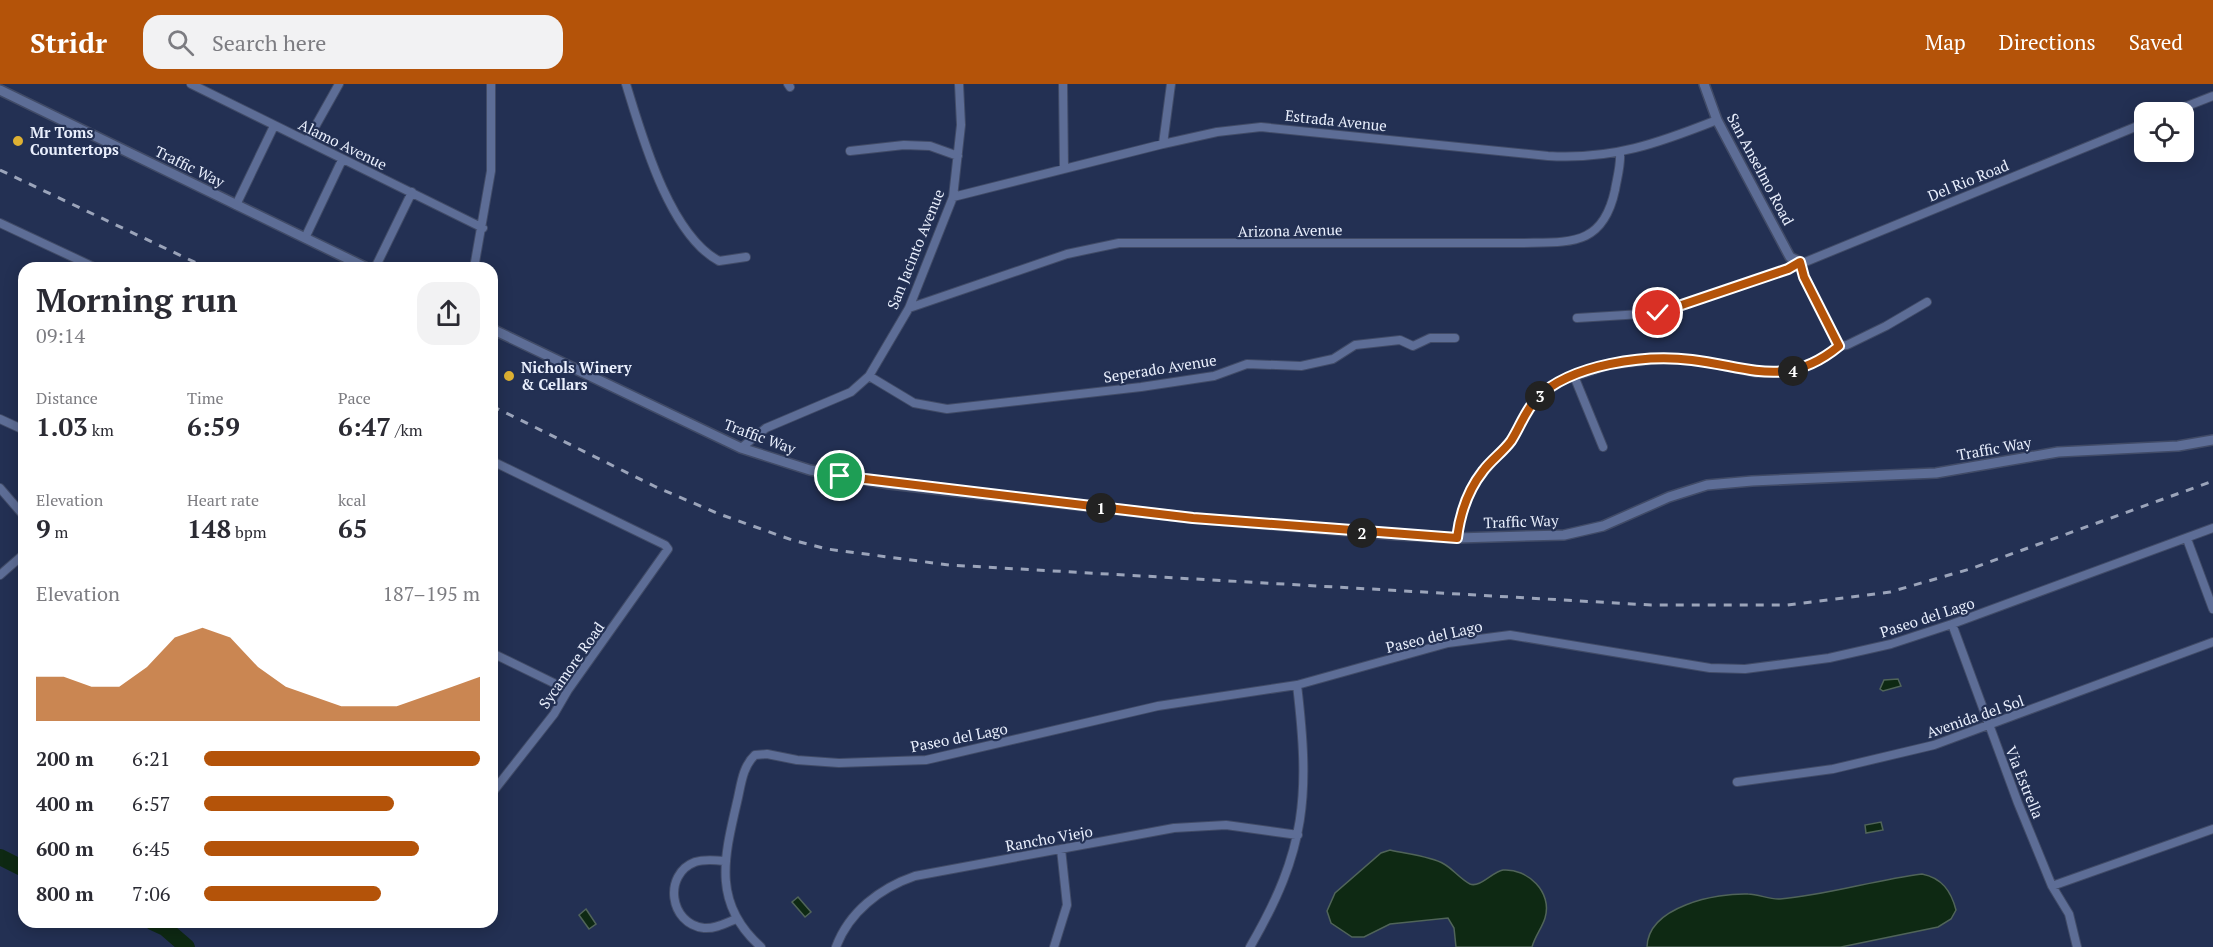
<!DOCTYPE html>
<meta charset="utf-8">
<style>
:root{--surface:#fff;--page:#f2f2f3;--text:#2b2b33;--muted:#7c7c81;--accent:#b45309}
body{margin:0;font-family:"PT Serif",serif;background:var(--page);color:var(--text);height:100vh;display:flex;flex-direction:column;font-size:22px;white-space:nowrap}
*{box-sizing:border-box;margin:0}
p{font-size:20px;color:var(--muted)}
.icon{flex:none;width:33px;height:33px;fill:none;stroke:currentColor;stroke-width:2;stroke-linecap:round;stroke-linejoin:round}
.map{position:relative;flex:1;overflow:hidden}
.details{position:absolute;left:18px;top:178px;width:480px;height:666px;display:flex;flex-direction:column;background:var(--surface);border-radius:18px;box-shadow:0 3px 15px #0003}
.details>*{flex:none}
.controls{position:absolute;left:2134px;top:18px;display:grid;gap:12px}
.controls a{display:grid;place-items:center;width:60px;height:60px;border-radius:12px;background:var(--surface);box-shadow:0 3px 15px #0003;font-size:30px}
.pin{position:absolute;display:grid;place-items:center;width:51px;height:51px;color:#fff;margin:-26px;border:3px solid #fff;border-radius:50%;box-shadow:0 2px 6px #0007}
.km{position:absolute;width:30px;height:30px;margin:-15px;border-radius:50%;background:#222;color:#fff;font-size:16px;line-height:30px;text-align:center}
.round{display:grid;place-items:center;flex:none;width:63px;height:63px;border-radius:18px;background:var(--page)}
.headline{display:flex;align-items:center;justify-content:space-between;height:102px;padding:0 18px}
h1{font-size:33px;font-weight:800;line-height:45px}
.figures{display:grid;grid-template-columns:repeat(3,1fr);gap:9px;height:102px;padding:6px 18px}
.figures div{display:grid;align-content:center}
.figures b{font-size:26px;font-weight:800}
.figures small{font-size:16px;font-weight:400}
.figures p{font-size:16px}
.chart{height:168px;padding:12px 18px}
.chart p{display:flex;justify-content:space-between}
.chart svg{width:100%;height:108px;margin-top:6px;fill:var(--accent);opacity:.7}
ul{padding:0 18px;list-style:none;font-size:20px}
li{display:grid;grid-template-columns:96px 72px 1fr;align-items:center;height:45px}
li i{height:15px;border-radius:8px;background:var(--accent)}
header{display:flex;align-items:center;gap:36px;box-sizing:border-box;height:84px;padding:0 30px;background:var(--accent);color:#fff}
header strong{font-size:28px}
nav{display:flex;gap:33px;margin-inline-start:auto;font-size:21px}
.search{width:420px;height:54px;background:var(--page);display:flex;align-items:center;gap:15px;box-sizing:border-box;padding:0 21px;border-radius:18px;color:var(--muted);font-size:22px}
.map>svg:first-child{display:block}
</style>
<header>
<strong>Stridr</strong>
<div class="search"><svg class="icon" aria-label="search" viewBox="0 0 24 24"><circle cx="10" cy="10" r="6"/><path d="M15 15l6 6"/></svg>Search here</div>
<nav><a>Map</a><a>Directions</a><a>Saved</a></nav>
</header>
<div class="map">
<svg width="2213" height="863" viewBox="0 0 2213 863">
<rect width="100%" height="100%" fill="#233053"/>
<path fill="#0e2913" stroke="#506459" stroke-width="1.5" d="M1898,595L1901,602L1883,607L1880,605L1884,596Z
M1881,738L1883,746L1866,749L1865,741Z
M1390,766C1406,770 1430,772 1444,780C1453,785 1460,795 1470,800C1480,804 1492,788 1503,786C1527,784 1553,808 1545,834C1542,844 1535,852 1532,863H1456L1454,844L1448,834L1390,840L1364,853H1352L1331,839L1327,827L1335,809L1381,769Z
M1922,790C1942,794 1951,807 1956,826L1951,835L1938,843L1841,863H1647C1648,822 1717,809 1748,810C1759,810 1770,816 1780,815C1828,811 1874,796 1922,790Z
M798,813L811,828L805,833L792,818Z
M586,825L596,840L589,845L579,831Z"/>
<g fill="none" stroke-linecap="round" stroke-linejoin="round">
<path stroke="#0e2913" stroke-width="16" d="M0,773L24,785
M152,838L165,844L187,863"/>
<g stroke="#414b67" stroke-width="10">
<path id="minor" d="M191,0L483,144
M626,0C642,52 669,150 719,177L746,173
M788,0L790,3
M1063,0L1064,85
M2172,28L2213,12
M307,57L339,0
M1163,60L1171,0
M850,67L904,61L930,62L958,72
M953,113L1163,60L1217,48L1261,43L1548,72C1612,76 1659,59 1717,36
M236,121L274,42
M0,139L96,184
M305,154L342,76
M1800,178L1804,193L1839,262
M375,184L412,108
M474,184L491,87V0
M909,224L1067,170L1119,159H1523C1571,158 1603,162 1615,106C1617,94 1621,81 1620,69
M1577,234L1658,229L1683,221L1788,185L2145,39
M869,292L914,319L947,325L1141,303L1214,292L1247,280L1301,282L1333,275L1355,261L1400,256L1413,262L1430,254H1455
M1574,292L1603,363
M0,335L24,346
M741,364L766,344L851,308L869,292L909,224L953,113L961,41L959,0
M492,377L665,461L668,465L568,606L554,630L492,709
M0,404L24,432
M1457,454L1459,436L1474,400L1511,356L1536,316L1561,297L1609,281L1660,275L1695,276L1757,289L1791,287L1825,273L1839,262L1847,261L1886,242L1927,218
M2187,455L2213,525
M0,491L24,470
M1952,540L2018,719L2052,802L2069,830L2077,863
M492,569L568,606
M1737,698L1833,685L1934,661L2213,558
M724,777C715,776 704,775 695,778C663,790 669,840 704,844C715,845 726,839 736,835
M2052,802L2213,745
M761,863C712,820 724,774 737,718C741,702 742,683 755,671L767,670L797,676L839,679L926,676L1158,622L1297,601L1448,559L1510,551L1710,584L1745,585L1829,574L1891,560L1952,540L2213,444
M836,863C849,828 880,804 915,792L1174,744L1226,741L1298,751
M1054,863L1067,821L1061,765
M1250,863C1307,765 1310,711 1297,601"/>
</g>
<g stroke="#414b67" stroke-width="12">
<path id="tertiary" d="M1704,0L1717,36L1790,173L1800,178
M0,6L367,184
M492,245L741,364L810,386L889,400L1193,434L1397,451L1457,454L1564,451L1603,442L1669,413L1707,401L1752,397L1936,389L2058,368L2178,362L2213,356"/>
</g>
<use href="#minor" stroke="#5d6d96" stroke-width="8"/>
<use href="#tertiary" stroke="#5d6d96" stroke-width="9"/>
<path stroke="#9ba4ba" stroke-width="3" stroke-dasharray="8 8" stroke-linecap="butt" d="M0,86L207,184
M492,322L656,403L719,430L792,456L827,465L949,481L1651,521H1787L1890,508L1970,485L2213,397"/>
</g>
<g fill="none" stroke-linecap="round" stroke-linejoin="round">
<g stroke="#fff" stroke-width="12">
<path id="route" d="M840,392L1193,434L1457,454C1460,430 1468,406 1483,387C1491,376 1503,368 1511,357C1520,343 1525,327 1537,314C1571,280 1646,270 1692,276C1750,283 1787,305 1839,262L1804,193L1800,178L1788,185L1658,229"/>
</g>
<use href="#route" stroke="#b45309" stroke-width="8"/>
</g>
<g fill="#deb133" stroke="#233053" stroke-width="2">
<circle cx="18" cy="57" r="6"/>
<circle cx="509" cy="292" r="6"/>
</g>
<g text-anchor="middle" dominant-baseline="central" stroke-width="4.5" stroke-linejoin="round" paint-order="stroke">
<g font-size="15" fill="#e9effd" stroke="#233053">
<text transform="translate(1336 36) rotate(6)">Estrada Avenue</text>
<text transform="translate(343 60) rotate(26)">Alamo Avenue</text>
<text transform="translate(190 82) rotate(26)">Traffic Way</text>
<text transform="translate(1761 85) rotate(62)">San Anselmo Road</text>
<text transform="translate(1968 96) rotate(-22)">Del Rio Road</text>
<text transform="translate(1290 146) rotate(-1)">Arizona Avenue</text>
<text transform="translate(915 165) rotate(-68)">San Jacinto Avenue</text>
<text transform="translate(1160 284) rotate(-9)">Seperado Avenue</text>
<text transform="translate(760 352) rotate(20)">Traffic Way</text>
<text transform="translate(1994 364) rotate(-10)">Traffic Way</text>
<text transform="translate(1521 437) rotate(-2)">Traffic Way</text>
<text transform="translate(1927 533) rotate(-18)">Paseo del Lago</text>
<text transform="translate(1434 552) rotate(-13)">Paseo del Lago</text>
<text transform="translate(571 581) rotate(-55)">Sycamore Road</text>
<text transform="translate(1975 632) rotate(-19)">Avenida del Sol</text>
<text transform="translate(959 653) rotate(-11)">Paseo del Lago</text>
<text transform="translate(2025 698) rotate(68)">Via Estrella</text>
<text transform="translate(1049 754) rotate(-10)">Rancho Viejo</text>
</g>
<g font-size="15" font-weight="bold" fill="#e9effd" stroke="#233053" text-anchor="start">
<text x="30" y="48">Mr Toms<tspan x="30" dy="17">Countertops</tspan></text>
<text x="521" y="283">Nichols Winery<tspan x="521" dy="17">&amp; Cellars</tspan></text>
</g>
</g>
</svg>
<div class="controls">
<a><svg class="icon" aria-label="locate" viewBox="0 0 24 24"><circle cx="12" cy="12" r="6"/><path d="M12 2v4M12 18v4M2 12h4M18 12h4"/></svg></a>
</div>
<div class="pin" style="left:840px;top:392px;background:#1e9e55"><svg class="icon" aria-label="arrive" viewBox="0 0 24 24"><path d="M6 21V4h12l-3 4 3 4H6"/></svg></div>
<div class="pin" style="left:1658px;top:229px;background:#d93025"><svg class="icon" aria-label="check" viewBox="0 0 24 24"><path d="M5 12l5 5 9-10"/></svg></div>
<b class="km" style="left:1101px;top:424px">1</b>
<b class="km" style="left:1362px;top:449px">2</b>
<b class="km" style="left:1540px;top:312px">3</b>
<b class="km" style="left:1793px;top:287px">4</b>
<section class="details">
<div class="headline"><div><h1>Morning run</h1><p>09:14</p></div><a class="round"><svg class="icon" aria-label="share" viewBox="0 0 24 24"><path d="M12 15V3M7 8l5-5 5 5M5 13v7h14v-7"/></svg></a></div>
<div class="figures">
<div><p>Distance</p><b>1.03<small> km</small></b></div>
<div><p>Time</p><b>6:59</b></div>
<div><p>Pace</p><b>6:47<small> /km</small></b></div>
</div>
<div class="figures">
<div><p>Elevation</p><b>9<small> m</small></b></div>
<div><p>Heart rate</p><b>148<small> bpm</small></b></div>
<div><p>kcal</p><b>65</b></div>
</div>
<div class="chart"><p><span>Elevation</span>187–195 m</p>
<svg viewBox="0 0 160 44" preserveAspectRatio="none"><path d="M0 44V26L10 26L20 30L30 30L40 22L50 10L60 6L70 10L80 22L90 30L100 34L110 38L120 38L130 38L140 34L150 30L160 26V44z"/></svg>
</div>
<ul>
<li><b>200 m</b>6:21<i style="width:100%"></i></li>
<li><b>400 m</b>6:57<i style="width:69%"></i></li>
<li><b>600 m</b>6:45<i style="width:78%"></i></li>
<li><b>800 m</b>7:06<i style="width:64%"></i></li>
</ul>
</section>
</div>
